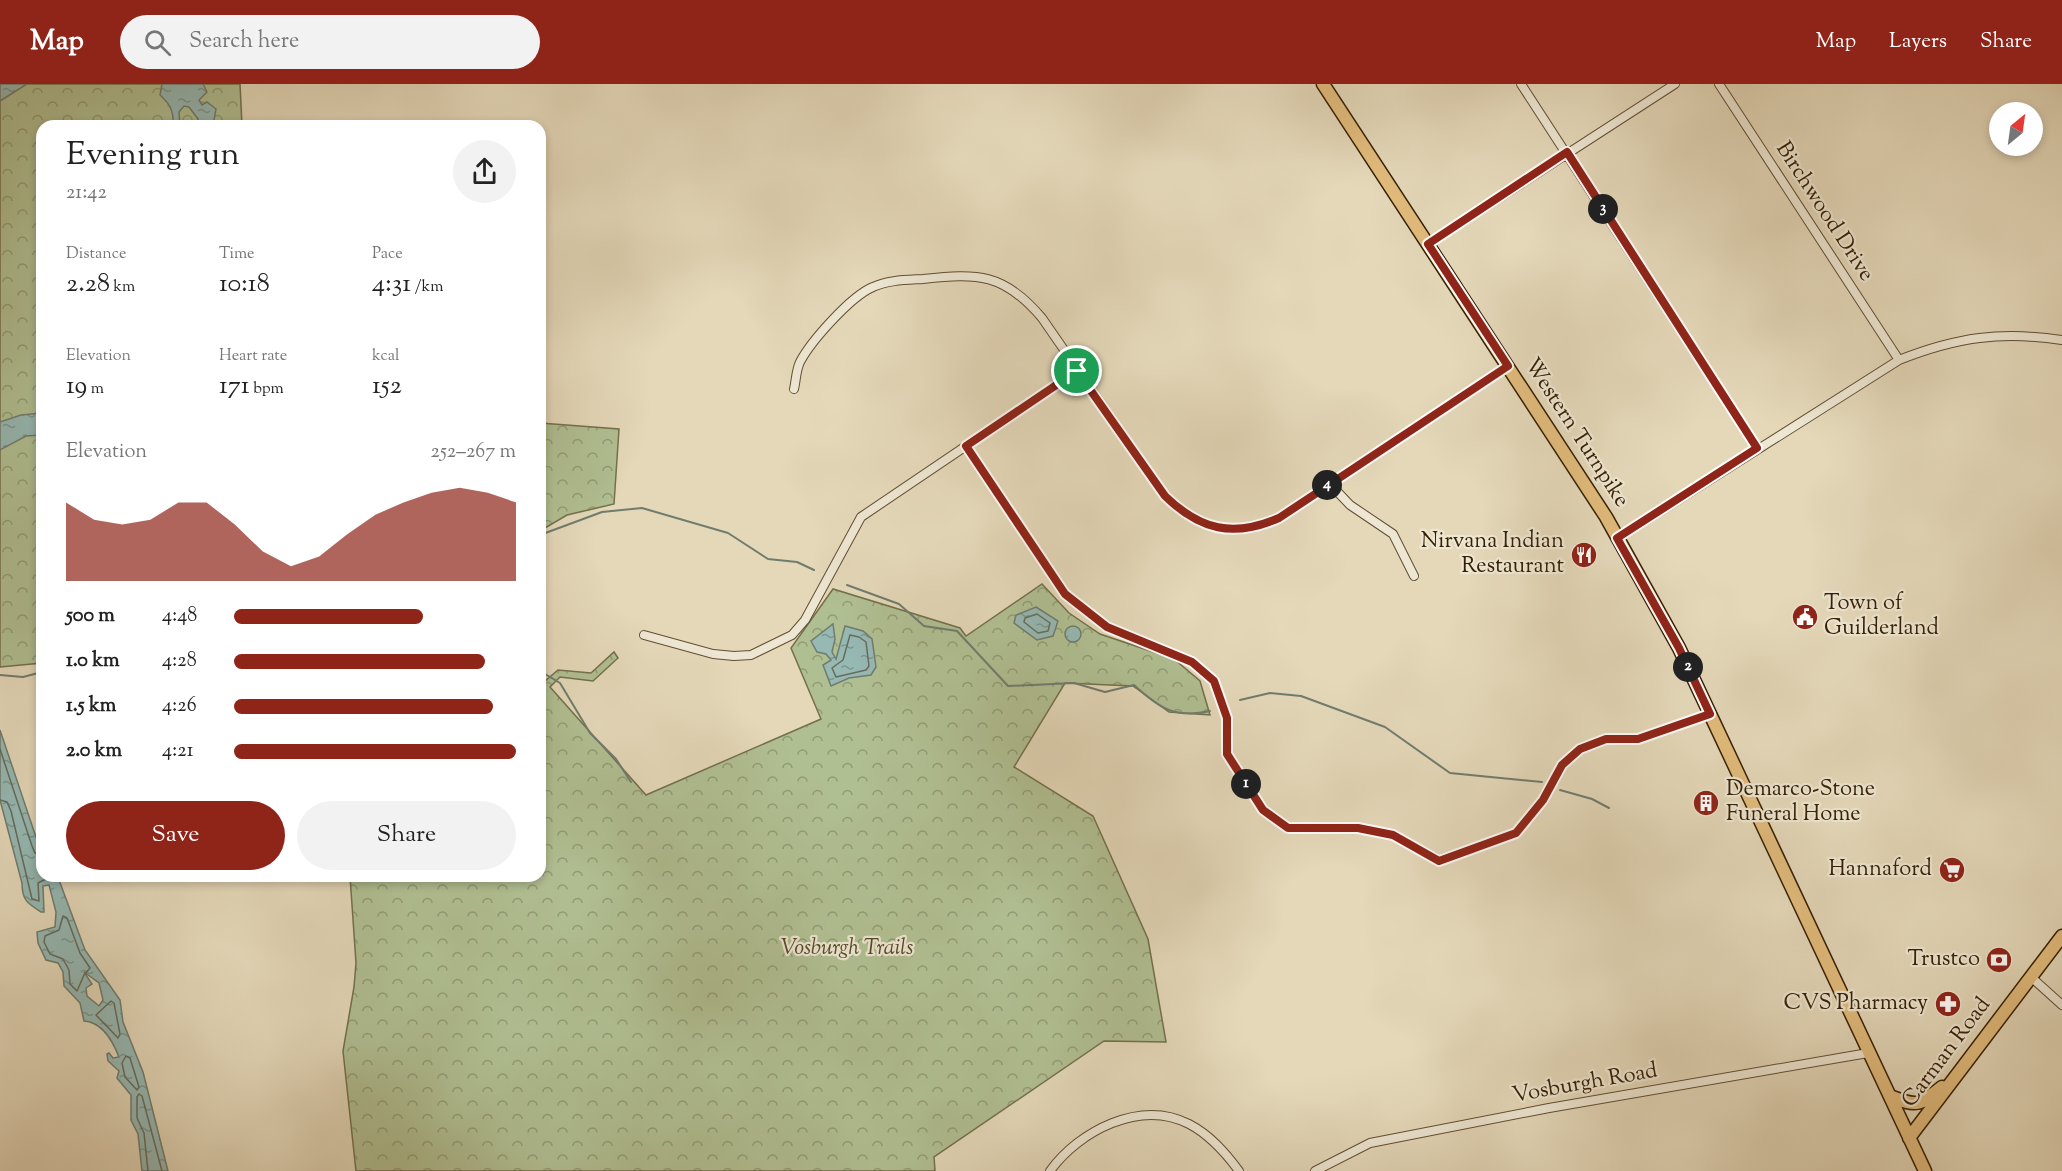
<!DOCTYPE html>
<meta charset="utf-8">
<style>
:root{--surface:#fff;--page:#f2f2f2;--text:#222;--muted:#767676;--accent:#8f2418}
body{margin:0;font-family:"Sorts Mill Goudy",serif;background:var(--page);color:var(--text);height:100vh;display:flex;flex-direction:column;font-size:22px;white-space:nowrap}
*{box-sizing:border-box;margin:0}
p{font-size:20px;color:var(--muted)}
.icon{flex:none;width:33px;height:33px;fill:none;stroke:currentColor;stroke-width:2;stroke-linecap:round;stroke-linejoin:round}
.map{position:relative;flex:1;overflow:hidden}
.drawer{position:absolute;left:36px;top:36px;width:510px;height:762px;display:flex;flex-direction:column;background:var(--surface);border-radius:18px;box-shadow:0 3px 9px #0003}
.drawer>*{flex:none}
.needle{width:39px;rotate:29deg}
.controls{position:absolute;left:1989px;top:18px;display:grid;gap:12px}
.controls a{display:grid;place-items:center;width:54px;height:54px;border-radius:50%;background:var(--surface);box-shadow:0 3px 9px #0003;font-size:30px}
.pin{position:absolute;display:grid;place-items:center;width:51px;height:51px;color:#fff;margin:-26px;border:3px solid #fff;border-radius:50%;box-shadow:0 2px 6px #0007}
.km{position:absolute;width:30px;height:30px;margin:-15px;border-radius:50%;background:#222;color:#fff;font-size:16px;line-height:30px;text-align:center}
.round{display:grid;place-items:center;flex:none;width:63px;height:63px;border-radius:32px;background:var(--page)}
.headline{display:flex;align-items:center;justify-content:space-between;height:102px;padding:0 30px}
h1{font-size:33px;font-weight:600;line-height:45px}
.figures{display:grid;grid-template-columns:repeat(3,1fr);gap:9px;height:102px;padding:6px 30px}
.figures div{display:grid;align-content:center}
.figures b{font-size:26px;font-weight:600}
.figures small{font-size:16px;font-weight:400}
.figures p{font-size:16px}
.chart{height:168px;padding:12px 30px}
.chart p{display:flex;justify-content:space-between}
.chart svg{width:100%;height:108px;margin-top:6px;fill:var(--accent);opacity:.7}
.cta{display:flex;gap:12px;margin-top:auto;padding:12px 30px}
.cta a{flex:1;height:69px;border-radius:36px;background:var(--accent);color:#fff;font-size:24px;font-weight:600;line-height:69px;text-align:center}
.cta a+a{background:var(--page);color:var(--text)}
ul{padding:0 30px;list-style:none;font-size:20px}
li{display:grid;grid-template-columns:96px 72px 1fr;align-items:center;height:45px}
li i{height:15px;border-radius:8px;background:var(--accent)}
header{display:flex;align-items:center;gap:36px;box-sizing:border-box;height:84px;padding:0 30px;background:var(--accent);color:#fff}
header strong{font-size:28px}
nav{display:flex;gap:33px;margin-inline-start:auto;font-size:21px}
.search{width:420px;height:54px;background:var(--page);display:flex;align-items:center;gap:15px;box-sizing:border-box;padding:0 21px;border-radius:33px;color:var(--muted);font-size:22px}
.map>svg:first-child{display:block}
</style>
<header>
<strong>Map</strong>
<div class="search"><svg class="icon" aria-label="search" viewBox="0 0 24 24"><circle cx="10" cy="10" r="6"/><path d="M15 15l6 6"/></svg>Search here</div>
<nav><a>Map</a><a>Layers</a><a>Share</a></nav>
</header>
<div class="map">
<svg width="2062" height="1087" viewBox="0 0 2062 1087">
<defs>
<pattern id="park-crowns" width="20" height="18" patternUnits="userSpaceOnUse" patternTransform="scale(1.5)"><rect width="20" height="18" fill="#b0bf92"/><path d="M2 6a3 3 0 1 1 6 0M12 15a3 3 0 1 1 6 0" fill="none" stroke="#909b75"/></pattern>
<pattern id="water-ripples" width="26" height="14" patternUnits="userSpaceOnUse" patternTransform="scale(1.5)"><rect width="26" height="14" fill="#96b9b4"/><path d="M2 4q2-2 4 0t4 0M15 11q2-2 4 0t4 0" fill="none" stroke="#7b9690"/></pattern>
</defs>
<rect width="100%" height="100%" fill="#e4d8b9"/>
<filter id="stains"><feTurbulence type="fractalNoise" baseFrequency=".00333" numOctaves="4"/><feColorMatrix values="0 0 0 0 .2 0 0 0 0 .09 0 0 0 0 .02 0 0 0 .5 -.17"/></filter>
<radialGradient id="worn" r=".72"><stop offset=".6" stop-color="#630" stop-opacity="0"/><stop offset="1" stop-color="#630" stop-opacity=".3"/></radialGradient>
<path fill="url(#park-crowns)" stroke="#73704b" stroke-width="1.5" d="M0,0H240L242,42H42V579L0,583Z
M540,339L619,345L614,420L567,431L540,447Z
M1042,500L1069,529L1100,550L1174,575L1200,597L1210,631L1169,628L1133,602L1065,599L1014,683L1093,732L1148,855L1166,958L1104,957L934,1073L935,1087H356L343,967L354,903L356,879L350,792H540V592L545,597L558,586L591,589L614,568L618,574L593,597L560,593L550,603L646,711L821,635L791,564L833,505L960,544L966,552Z"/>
<path fill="url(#water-ripples)" stroke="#707c6e" stroke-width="1.5" fill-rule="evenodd" d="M0,0H27L0,17Z
M162,0H203L207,8L199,16L202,21L207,18L216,25L213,42H196L198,35L189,23L184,22L179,28L180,42H173C174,28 171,21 160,11Z
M42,329V351L26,352L0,366V338L21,331Z
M1036,523L1058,537L1053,552L1037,556L1014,539L1016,531Z
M833,540L835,555L832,568L836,575L845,542L863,547L872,555L876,583L871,591L849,594L831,602L823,581L831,576L826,570L817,568L811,557Z
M1065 550a8 8 0 1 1 16 0a8 8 0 1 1-16 0Z
M0,646L42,771V792H55L59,796L85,866L120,916L123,938L143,988L168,1087H142L138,1050L131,1036V1011L117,994L119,987L108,977L107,970L109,969L113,974L119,973C113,958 103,938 84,937L80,919L64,902L63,888L58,879L46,876L38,859L37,848L55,843L56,828L49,801L43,802L44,828H41C27,819 22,816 22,799L0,716ZM84,888L99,899L103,916L99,922L87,912L86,904L92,900Z"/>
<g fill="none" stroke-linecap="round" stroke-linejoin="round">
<path stroke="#666c5c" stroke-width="1.5" d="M1037,530L1050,539L1048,547L1038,549L1024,538L1025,534Z
M850,551L859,553L866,558L869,582L866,586L836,593L832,584L843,576Z
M0,665L32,762L35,769L42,771
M0,716L7,718L11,727L32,815L39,817L38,799L52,792
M63,832L67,834L80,869L90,884L84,891L77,907L70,900L69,886L63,875L50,870L44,858L45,852L59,846Z
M111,917L114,919L120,950L118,954L96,931Z
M126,972L130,974L139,1003L137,1006L125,993L122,979Z
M148,1087L144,1049L137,1034V1013L139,1010L142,1012L162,1087"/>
<path stroke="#707c6e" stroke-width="2" d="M540,451L602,428L642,424L728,449L768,475L797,478L814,486
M847,501L899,520L924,542L957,547L1008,602L1074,599L1105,608L1134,601C1159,624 1175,635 1210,627
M540,587L560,599L590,649L616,675L631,698
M0,591L23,593L42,588
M1240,616L1270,609L1301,612L1385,643L1450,689L1542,698
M1560,706L1592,715L1609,724"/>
<g stroke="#624e31" stroke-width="10">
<path id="street" d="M1521,0L1757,364
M1719,0L1899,276
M1428,160L1675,0
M794,305C796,297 796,286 800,278C811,257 851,212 873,203C888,196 906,196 923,195C978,189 1004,189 1042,234L1165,412C1200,446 1233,453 1279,434L1508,282
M966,362L1065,510L1107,543L1192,578L1214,597L1227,635V670L1263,726L1288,744H1358L1393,751L1439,776L1516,749L1543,716L1562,682L1580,665L1606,655H1638L1710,630
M1330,400L1350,421L1393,450L1414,492
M1618,454L1899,276C1957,253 2001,247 2062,256
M644,551L713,570L734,572L751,571L792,551L805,536L861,433L1077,287
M2031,893L2062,921
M1050,1087C1079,1047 1140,1015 1189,1040C1210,1051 1225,1068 1239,1087
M1315,1087L1370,1059L1549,1024L1868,969"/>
</g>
<g stroke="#362004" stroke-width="15">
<path id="primary" d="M1323,0L1606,433L1679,564L1925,1087
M1890,1012C1917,1023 1919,1022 1942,1003
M1909,1054L2062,852"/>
</g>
<use href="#street" stroke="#ede6d2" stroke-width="8"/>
<use href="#primary" stroke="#e2bc7c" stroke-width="12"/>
</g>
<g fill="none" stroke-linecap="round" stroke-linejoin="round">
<g stroke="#fff" stroke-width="12">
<path id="route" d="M1567,68L1757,364L1617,454L1679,564L1710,630L1638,655H1606L1580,665L1562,681L1543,716L1516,749L1439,777L1393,751L1358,744H1288L1263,726L1227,670V634L1214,597L1192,578L1107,543L1065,510L966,362L1077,287L1165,412C1200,446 1233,454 1279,434L1508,282L1428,160Z"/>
</g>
<use href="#route" stroke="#8f2418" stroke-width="8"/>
</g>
<defs>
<g id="restaurant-disc" transform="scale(1.35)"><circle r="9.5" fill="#8f2418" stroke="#ede6d2"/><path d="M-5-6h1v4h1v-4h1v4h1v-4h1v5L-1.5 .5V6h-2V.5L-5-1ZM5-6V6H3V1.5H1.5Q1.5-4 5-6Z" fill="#fff"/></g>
<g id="civic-disc" transform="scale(1.35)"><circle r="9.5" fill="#8f2418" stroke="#ede6d2"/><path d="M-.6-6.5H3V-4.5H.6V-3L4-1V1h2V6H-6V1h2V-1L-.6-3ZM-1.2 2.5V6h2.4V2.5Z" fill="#fff"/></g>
<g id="building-disc" transform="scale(1.35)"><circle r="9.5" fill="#8f2418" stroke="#ede6d2"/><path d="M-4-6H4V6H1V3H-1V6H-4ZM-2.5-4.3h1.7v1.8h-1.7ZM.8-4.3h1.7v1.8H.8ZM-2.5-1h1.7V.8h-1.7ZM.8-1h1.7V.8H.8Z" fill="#fff"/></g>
<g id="supermarket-disc" transform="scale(1.35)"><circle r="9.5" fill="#8f2418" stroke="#ede6d2"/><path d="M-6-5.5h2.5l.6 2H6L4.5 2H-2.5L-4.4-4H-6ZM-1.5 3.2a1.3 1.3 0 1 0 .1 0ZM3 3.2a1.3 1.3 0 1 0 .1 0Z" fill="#fff"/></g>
<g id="bank-disc" transform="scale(1.35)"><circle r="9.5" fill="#8f2418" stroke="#ede6d2"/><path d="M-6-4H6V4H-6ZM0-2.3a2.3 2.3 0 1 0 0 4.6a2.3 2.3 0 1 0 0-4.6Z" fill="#fff"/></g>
<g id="pharmacy-disc" transform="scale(1.35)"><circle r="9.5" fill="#8f2418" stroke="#ede6d2"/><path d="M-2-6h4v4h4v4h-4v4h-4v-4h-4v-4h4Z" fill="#fff"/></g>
</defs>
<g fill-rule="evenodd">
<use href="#restaurant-disc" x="1584" y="471"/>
<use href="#civic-disc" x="1805" y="533"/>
<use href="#building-disc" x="1706" y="719"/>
<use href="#supermarket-disc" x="1952" y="786"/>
<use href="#bank-disc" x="1999" y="876"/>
<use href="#pharmacy-disc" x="1948" y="920"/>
</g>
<g text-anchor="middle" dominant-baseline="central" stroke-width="4.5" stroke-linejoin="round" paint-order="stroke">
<g font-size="22" fill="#362004" stroke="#ede6d2">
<text transform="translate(1824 128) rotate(57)">Birchwood Drive</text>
<text transform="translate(1576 349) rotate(57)">Western Turnpike</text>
<text transform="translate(1947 969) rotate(-53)">Carman Road</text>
<text transform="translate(1585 1000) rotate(-10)">Vosburgh Road</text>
</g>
<g font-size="22" fill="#362004" stroke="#ede6d2" text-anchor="end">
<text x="1564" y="458">Nirvana Indian<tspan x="1564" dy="25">Restaurant</tspan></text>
<text x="1824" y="520" text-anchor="start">Town of<tspan x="1824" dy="25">Guilderland</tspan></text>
<text x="1726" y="706" text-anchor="start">Demarco-Stone<tspan x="1726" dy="25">Funeral Home</tspan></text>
<text x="1932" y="786">Hannaford</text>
<text x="1980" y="876">Trustco</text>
<text x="1928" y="920">CVS Pharmacy</text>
</g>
<g font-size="22" font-style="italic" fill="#544828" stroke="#ede6d2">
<text x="847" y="865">Vosburgh Trails</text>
</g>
</g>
<rect width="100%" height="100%" filter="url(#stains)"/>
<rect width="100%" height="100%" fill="url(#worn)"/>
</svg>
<div class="controls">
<a><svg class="needle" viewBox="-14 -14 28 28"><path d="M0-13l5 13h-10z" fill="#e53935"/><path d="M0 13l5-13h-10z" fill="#767676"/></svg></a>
</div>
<div class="pin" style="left:1077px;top:287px;background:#1e9e55"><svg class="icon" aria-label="arrive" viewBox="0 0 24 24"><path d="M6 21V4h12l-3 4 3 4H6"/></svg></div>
<b class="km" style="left:1246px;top:700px">1</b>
<b class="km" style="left:1688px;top:583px">2</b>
<b class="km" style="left:1603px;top:125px">3</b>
<b class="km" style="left:1327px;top:401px">4</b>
<section class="drawer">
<div class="headline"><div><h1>Evening run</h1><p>21:42</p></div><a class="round"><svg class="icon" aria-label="share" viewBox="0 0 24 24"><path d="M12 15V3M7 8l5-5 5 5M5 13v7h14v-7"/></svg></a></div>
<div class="figures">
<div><p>Distance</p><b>2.28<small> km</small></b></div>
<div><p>Time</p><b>10:18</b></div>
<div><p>Pace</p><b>4:31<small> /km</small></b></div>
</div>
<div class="figures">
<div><p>Elevation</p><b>19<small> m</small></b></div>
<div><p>Heart rate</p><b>171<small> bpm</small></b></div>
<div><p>kcal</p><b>152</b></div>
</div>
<div class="chart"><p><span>Elevation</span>252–267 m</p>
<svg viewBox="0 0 160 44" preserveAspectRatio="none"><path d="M0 44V12L10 19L20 21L30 19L40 12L50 12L60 21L70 32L80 38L90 34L100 25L110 17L120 12L130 8L140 6L150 8L160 12V44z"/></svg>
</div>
<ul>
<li><b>500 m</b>4:48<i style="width:67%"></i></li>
<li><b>1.0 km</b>4:28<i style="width:89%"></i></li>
<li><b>1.5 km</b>4:26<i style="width:92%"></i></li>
<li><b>2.0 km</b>4:21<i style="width:100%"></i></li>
</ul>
<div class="cta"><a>Save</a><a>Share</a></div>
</section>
</div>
